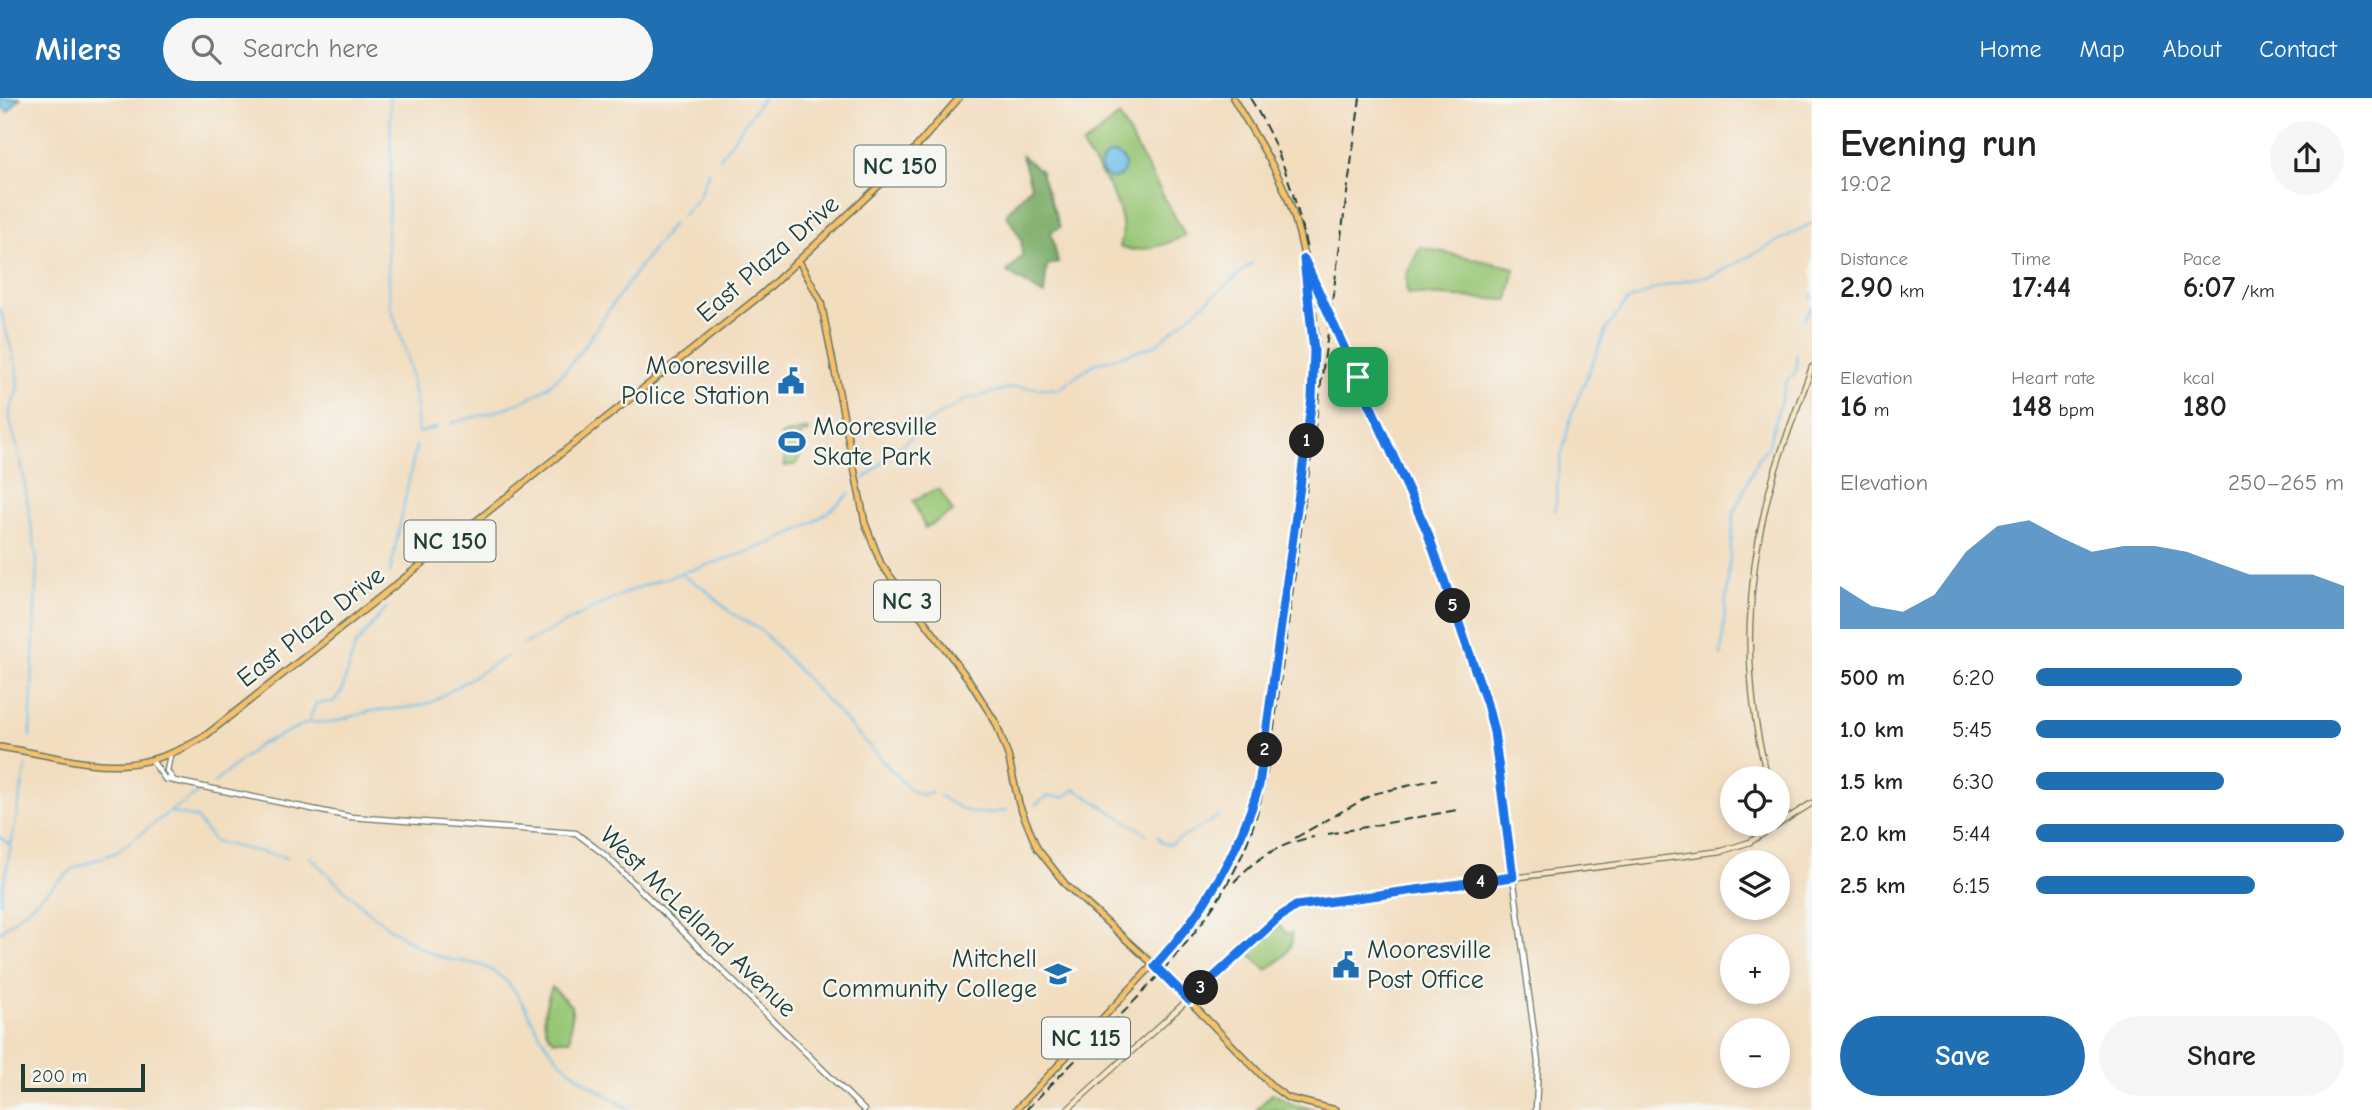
<!DOCTYPE html>
<meta charset="utf-8">
<style>
:root{--surface:#fff;--page:#f6f6f6;--text:#222;--muted:#767676;--accent:#1f6fb2}
body{margin:0;font-family:"Comic Neue",sans-serif;background:var(--page);color:var(--text);height:100vh;display:flex;flex-direction:column;font-size:26px;white-space:nowrap}
*{box-sizing:border-box;margin:0}
p{font-size:23px;color:var(--muted)}
.icon{flex:none;width:38px;height:38px;fill:none;stroke:currentColor;stroke-width:2;stroke-linecap:round;stroke-linejoin:round}
.map{position:relative;flex:1;overflow:hidden}
.sheet{display:flex;flex-direction:column;background:var(--surface);width:560px}
.sheet>*{flex:none}
.fabs{position:absolute;left:1720px;top:668px;display:grid;gap:14px}
.fabs a{display:grid;place-items:center;width:70px;height:70px;border-radius:50%;background:var(--surface);box-shadow:0 4px 10px #0003;font-size:35px}
.scale{position:absolute;left:21px;bottom:18px;width:124px;box-sizing:border-box;padding-left:7px;border:4px solid #1f3d34;border-top:0;font-size:19px;line-height:24px;white-space:nowrap;color:#1f3d34;-webkit-text-stroke:5px #f6f6f2;paint-order:stroke}
.pin{position:absolute;display:grid;place-items:center;width:60px;height:60px;color:#fff;margin:-30px;border-radius:14px;box-shadow:0 4px 10px #0006}
.km{position:absolute;width:35px;height:35px;margin:-18px;border-radius:50%;background:#222;color:#fff;font-size:19px;line-height:35px;text-align:center}
.round{display:grid;place-items:center;flex:none;width:74px;height:74px;border-radius:37px;background:var(--page)}
.head{display:flex;align-items:center;justify-content:space-between;height:119px;padding:0 28px}
h1{font-size:38px;font-weight:700;line-height:52px}
.figures{display:grid;grid-template-columns:repeat(3,1fr);gap:10px;height:119px;padding:7px 28px}
.figures div{display:grid;align-content:center}
.figures b{font-size:30px;font-weight:700}
.figures small{font-size:19px;font-weight:400}
.figures p{font-size:19px}
.chart{height:196px;padding:14px 28px}
.chart p{display:flex;justify-content:space-between}
.chart svg{width:100%;height:126px;margin-top:7px;fill:var(--accent);opacity:.7}
.cta{display:flex;gap:14px;margin-top:auto;padding:14px 28px}
.cta a{flex:1;height:80px;border-radius:42px;background:var(--accent);color:#fff;font-size:28px;font-weight:700;line-height:80px;text-align:center}
.cta a+a{background:var(--page);color:var(--text)}
ul{padding:0 28px;list-style:none;font-size:23px}
li{display:grid;grid-template-columns:112px 84px 1fr;align-items:center;height:52px}
li i{height:18px;border-radius:9px;background:var(--accent)}
header{display:flex;align-items:center;gap:42px;box-sizing:border-box;height:98px;padding:0 35px;background:var(--accent);color:#fff}
header strong{font-size:33px}
nav{display:flex;gap:38px;margin-inline-start:auto;font-size:24px}
.search{width:490px;height:63px;background:var(--page);display:flex;align-items:center;gap:18px;box-sizing:border-box;padding:0 24px;border-radius:38px;color:var(--muted);font-size:26px}
main{display:flex;flex:1;min-height:0}
.map>svg:first-child{display:block}
</style>
<header>
<strong>Milers</strong>
<div class="search"><svg class="icon" aria-label="search" viewBox="0 0 24 24"><circle cx="10" cy="10" r="6"/><path d="M15 15l6 6"/></svg>Search here</div>
<nav><a>Home</a><a>Map</a><a>About</a><a>Contact</a></nav>
</header>
<main>
<div class="map">
<svg width="1812" height="1012" viewBox="0 0 1812 1012">
<rect width="100%" height="100%" fill="#f6f6f2"/>
<filter id="ink" filterUnits="userSpaceOnUse"><feTurbulence type="fractalNoise" baseFrequency=".0143" numOctaves="2"/><feDisplacementMap in="SourceGraphic" scale="14" xChannelSelector="R" yChannelSelector="G"/><feConvolveMatrix kernelMatrix="1 2 1 2 8 2 1 2 1" color-interpolation-filters="sRGB"/></filter>
<filter id="wash" filterUnits="userSpaceOnUse"><feTurbulence type="fractalNoise" baseFrequency=".00686" numOctaves="4" result="noise"/><feDisplacementMap in="SourceGraphic" scale="28" xChannelSelector="R" yChannelSelector="G"/><feGaussianBlur stdDeviation="1.57" result="paint"/><feColorMatrix in="noise" values="0 0 0 0 0 0 0 0 0 0 0 0 0 0 0 0 0 1.4 0 .05"/><feComposite in="paint" operator="in"/></filter>
<g filter="url(#wash)">
<rect width="100%" height="100%" fill="#f2ddbf"/>
<path fill="#98c675" stroke="#5c8254" stroke-width="2" d="M1119,18L1185,137C1169,146 1137,157 1120,149C1132,114 1101,75 1082,48Z
M1420,149L1515,170L1508,202L1407,196L1406,178Z
M808,331L809,334L800,336L803,353L796,366L785,368L781,337Z
M936,391L940,392L953,414L925,430L913,403Z
M1279,827L1287,836L1292,835C1294,853 1281,862 1266,872L1248,854Z
M552,889L572,909L570,942H554C538,930 545,905 552,889Z
M1273,995L1292,1006L1317,1012H1256Z"/>
<path fill="#7aab66" stroke="#4c744d" stroke-width="2" d="M1022,58L1040,72L1060,129L1051,134L1058,165L1047,167L1044,197L1007,174L1022,158L1021,141L1006,116L1031,88Z"/>
<path fill="#6fc1ea" stroke="#477f8f" stroke-width="2" d="M0,0H20L8,14L0,8Z
M1101 68a12 12 0 1 1 24 0a12 12 0 1 1-24 0Z"/>
<g fill="none" stroke-linecap="round" stroke-linejoin="round">
<path stroke="#6fc1ea" stroke-width="2" d="M390,0L391,67L387,138L390,206L407,258L416,303L418,335L438,329
M720,60L763,0
M683,117L698,100L709,73
M1812,195V201
M0,211L17,271L18,291L10,312V324L21,363L37,463L30,639
M1804,221L1812,209
M451,325C480,318 510,311 537,296C567,278 587,244 606,216C628,185 649,155 673,126
M864,381L928,324L965,302L1014,289L1059,291L1094,266L1154,248L1252,165
M1555,413L1559,368L1572,315L1606,232L1626,204L1659,189L1716,176L1812,125
M390,475L416,348
M680,476L704,490L730,514L762,533L909,691L921,697L932,694
M524,546C561,528 597,506 635,491C706,463 795,451 850,395
M1721,558L1734,414L1759,359L1768,348L1787,282L1792,279L1797,270L1796,257
M309,623L316,605L333,604L342,593L355,548L386,510
M214,685L259,647L309,624L329,625L371,613L415,609L432,604L507,558
M940,698C967,716 976,719 1007,712
M1035,707L1048,698L1064,699L1075,691L1147,736
M170,714L196,720L215,744L288,760
M1158,738L1162,745L1171,746L1219,718
M0,739L11,748
M310,759C348,795 386,835 435,857C458,867 476,859 500,878C523,896 530,924 547,947C567,976 602,994 631,1012
M0,805L26,668
M0,834L74,770L117,754L169,714L198,695"/>
</g>
</g>
<g filter="url(#ink)">
<g fill="none" stroke-linecap="round" stroke-linejoin="round">
<g stroke="#697565" stroke-width="7">
<path id="tertiary" d="M1306,165L1427,433L1492,622L1538,964L1536,1012
M170,657L167,673L174,683
M153,664L165,681L351,719L576,735L605,757L864,1012"/>
</g>
<g stroke="#697565" stroke-width="7">
<path id="secondary" d="M1768,681C1741,583 1745,476 1773,380C1784,342 1799,306 1812,269
M1778,711L1783,723
M1067,1012L1278,820L1296,808L1722,753L1750,744L1812,705"/>
</g>
<g stroke="#697565" stroke-width="8">
<path id="primary" d="M799,163L821,204L865,425L881,466L969,582L996,625L1008,657L1019,706L1037,750L1066,787L1155,868L1273,989L1288,1000L1336,1012
M0,649C83,662 127,686 205,638L761,197L897,71L959,0
M1016,1012L1197,820L1240,738L1259,687L1312,301C1315,238 1312,170 1291,109C1278,71 1253,35 1233,0"/>
</g>
<use href="#tertiary" stroke="#fff" stroke-width="4.5"/>
<use href="#secondary" stroke="#fbe6c4" stroke-width="4.5"/>
<use href="#primary" stroke="#f5c16b" stroke-width="5"/>
<path stroke="#1f3d34" stroke-width="2" stroke-dasharray="10 5" stroke-linecap="butt" d="M1250,0C1296,74 1314,164 1319,250
M1328,736L1457,712
M1295,740L1373,696L1437,681
M1234,784C1257,759 1281,745 1314,739
M1026,1012C1091,944 1186,862 1230,781C1254,738 1265,692 1272,644L1360,0"/>
</g>
</g>
<g fill="none" stroke-linecap="round" stroke-linejoin="round" filter="url(#ink)">
<g stroke="#fff" stroke-width="14">
<path id="route" d="M1304,161L1427,433L1487,606L1494,634L1513,779L1296,808L1278,820L1189,902L1155,868C1203,815 1239,756 1259,687L1312,301L1314,253Z"/>
</g>
<use href="#route" stroke="#1a73e8" stroke-width="9"/>
</g>
<defs>
<g id="civic-bare" transform="scale(2.1)"><path d="M-.6-6.5H3V-4.5H.6V-3L4-1V1h2V6H-6V1h2V-1L-.6-3ZM-1.2 2.5V6h2.4V2.5Z" fill="#1f6fb2" stroke="#f6f6f2" stroke-width="2.5" paint-order="stroke"/></g>
<g id="stadium-bare" transform="scale(2.1)"><path d="M0-5a6.5 5 0 1 0 0 10a6.5 5 0 1 0 0-10ZM-3.5-1.8h7v3.6h-7Z" fill="#1f6fb2" stroke="#f6f6f2" stroke-width="2.5" paint-order="stroke"/></g>
<g id="university-bare" transform="scale(2.1)"><path d="M0-5L7-2L0 1L-7-2ZM-4 1L0 2.5L4 1V4Q0 6-4 4Z" fill="#1f6fb2" stroke="#f6f6f2" stroke-width="2.5" paint-order="stroke"/></g>
</defs>
<g fill-rule="evenodd">
<use href="#civic-bare" x="791" y="283"/>
<use href="#stadium-bare" x="792" y="344"/>
<use href="#civic-bare" x="1346" y="867"/>
<use href="#university-bare" x="1058" y="876"/>
</g>
<g text-anchor="middle" dominant-baseline="central" stroke-width="5" stroke-linejoin="round" paint-order="stroke">
<g fill="#f6f6f2" stroke="#60746d" stroke-width="2">
<rect x="854.5" y="47.5" width="91" height="41" rx="5"/>
<rect x="404.5" y="422.5" width="91" height="41" rx="5"/>
<rect x="874" y="482.5" width="66" height="41" rx="5"/>
<rect x="1042" y="919.5" width="88" height="41" rx="5"/>
</g>
<g font-size="24" font-weight="bold" fill="#1f3d34">
<text x="900" y="68">NC 150</text>
<text x="450" y="443">NC 150</text>
<text x="907" y="503">NC 3</text>
<text x="1086" y="940">NC 115</text>
</g>
<g font-size="26" fill="#1f3d34" stroke="#f6f6f2">
<text transform="translate(768 161) rotate(-41)">East Plaza Drive</text>
<text transform="translate(311 529) rotate(-38)">East Plaza Drive</text>
<text transform="translate(698 824) rotate(44)">West McLelland Avenue</text>
</g>
<g font-size="26" fill="#1f3d34" stroke="#f6f6f2" text-anchor="end">
<text x="770" y="268">Mooresville<tspan x="770" dy="30">Police Station</tspan></text>
<text x="813" y="329" text-anchor="start">Mooresville<tspan x="813" dy="30">Skate Park</tspan></text>
<text x="1367" y="852" text-anchor="start">Mooresville<tspan x="1367" dy="30">Post Office</tspan></text>
<text x="1037" y="861">Mitchell<tspan x="1037" dy="30">Community College</tspan></text>
</g>
</g>
</svg>
<div class="fabs">
<a><svg class="icon" aria-label="locate" viewBox="0 0 24 24"><circle cx="12" cy="12" r="6"/><path d="M12 2v4M12 18v4M2 12h4M18 12h4"/></svg></a>
<a><svg class="icon" aria-label="layers" viewBox="0 0 24 24"><path d="M12 4l9 5-9 5-9-5zM3 14l9 5 9-5"/></svg></a>
<a>+</a>
<a>−</a>
</div>
<div class="scale">200 m</div>
<div class="pin" style="left:1358px;top:279px;background:#1e9e55"><svg class="icon" aria-label="arrive" viewBox="0 0 24 24"><path d="M6 21V4h12l-3 4 3 4H6"/></svg></div>
<b class="km" style="left:1307px;top:343px">1</b>
<b class="km" style="left:1265px;top:652px">2</b>
<b class="km" style="left:1201px;top:890px">3</b>
<b class="km" style="left:1481px;top:784px">4</b>
<b class="km" style="left:1453px;top:508px">5</b>
</div>
<section class="sheet">
<div class="head"><div><h1>Evening run</h1><p>19:02</p></div><a class="round"><svg class="icon" aria-label="share" viewBox="0 0 24 24"><path d="M12 15V3M7 8l5-5 5 5M5 13v7h14v-7"/></svg></a></div>
<div class="figures">
<div><p>Distance</p><b>2.90<small> km</small></b></div>
<div><p>Time</p><b>17:44</b></div>
<div><p>Pace</p><b>6:07<small> /km</small></b></div>
</div>
<div class="figures">
<div><p>Elevation</p><b>16<small> m</small></b></div>
<div><p>Heart rate</p><b>148<small> bpm</small></b></div>
<div><p>kcal</p><b>180</b></div>
</div>
<div class="chart"><p><span>Elevation</span>250–265 m</p>
<svg viewBox="0 0 160 44" preserveAspectRatio="none"><path d="M0 44V29L10 36L20 38L30 32L40 17L50 8L60 6L70 12L80 17L90 15L100 15L110 17L120 21L130 25L140 25L150 25L160 29V44z"/></svg>
</div>
<ul>
<li><b>500 m</b>6:20<i style="width:67%"></i></li>
<li><b>1.0 km</b>5:45<i style="width:99%"></i></li>
<li><b>1.5 km</b>6:30<i style="width:61%"></i></li>
<li><b>2.0 km</b>5:44<i style="width:100%"></i></li>
<li><b>2.5 km</b>6:15<i style="width:71%"></i></li>
</ul>
<div class="cta"><a>Save</a><a>Share</a></div>
</section>
</main>
